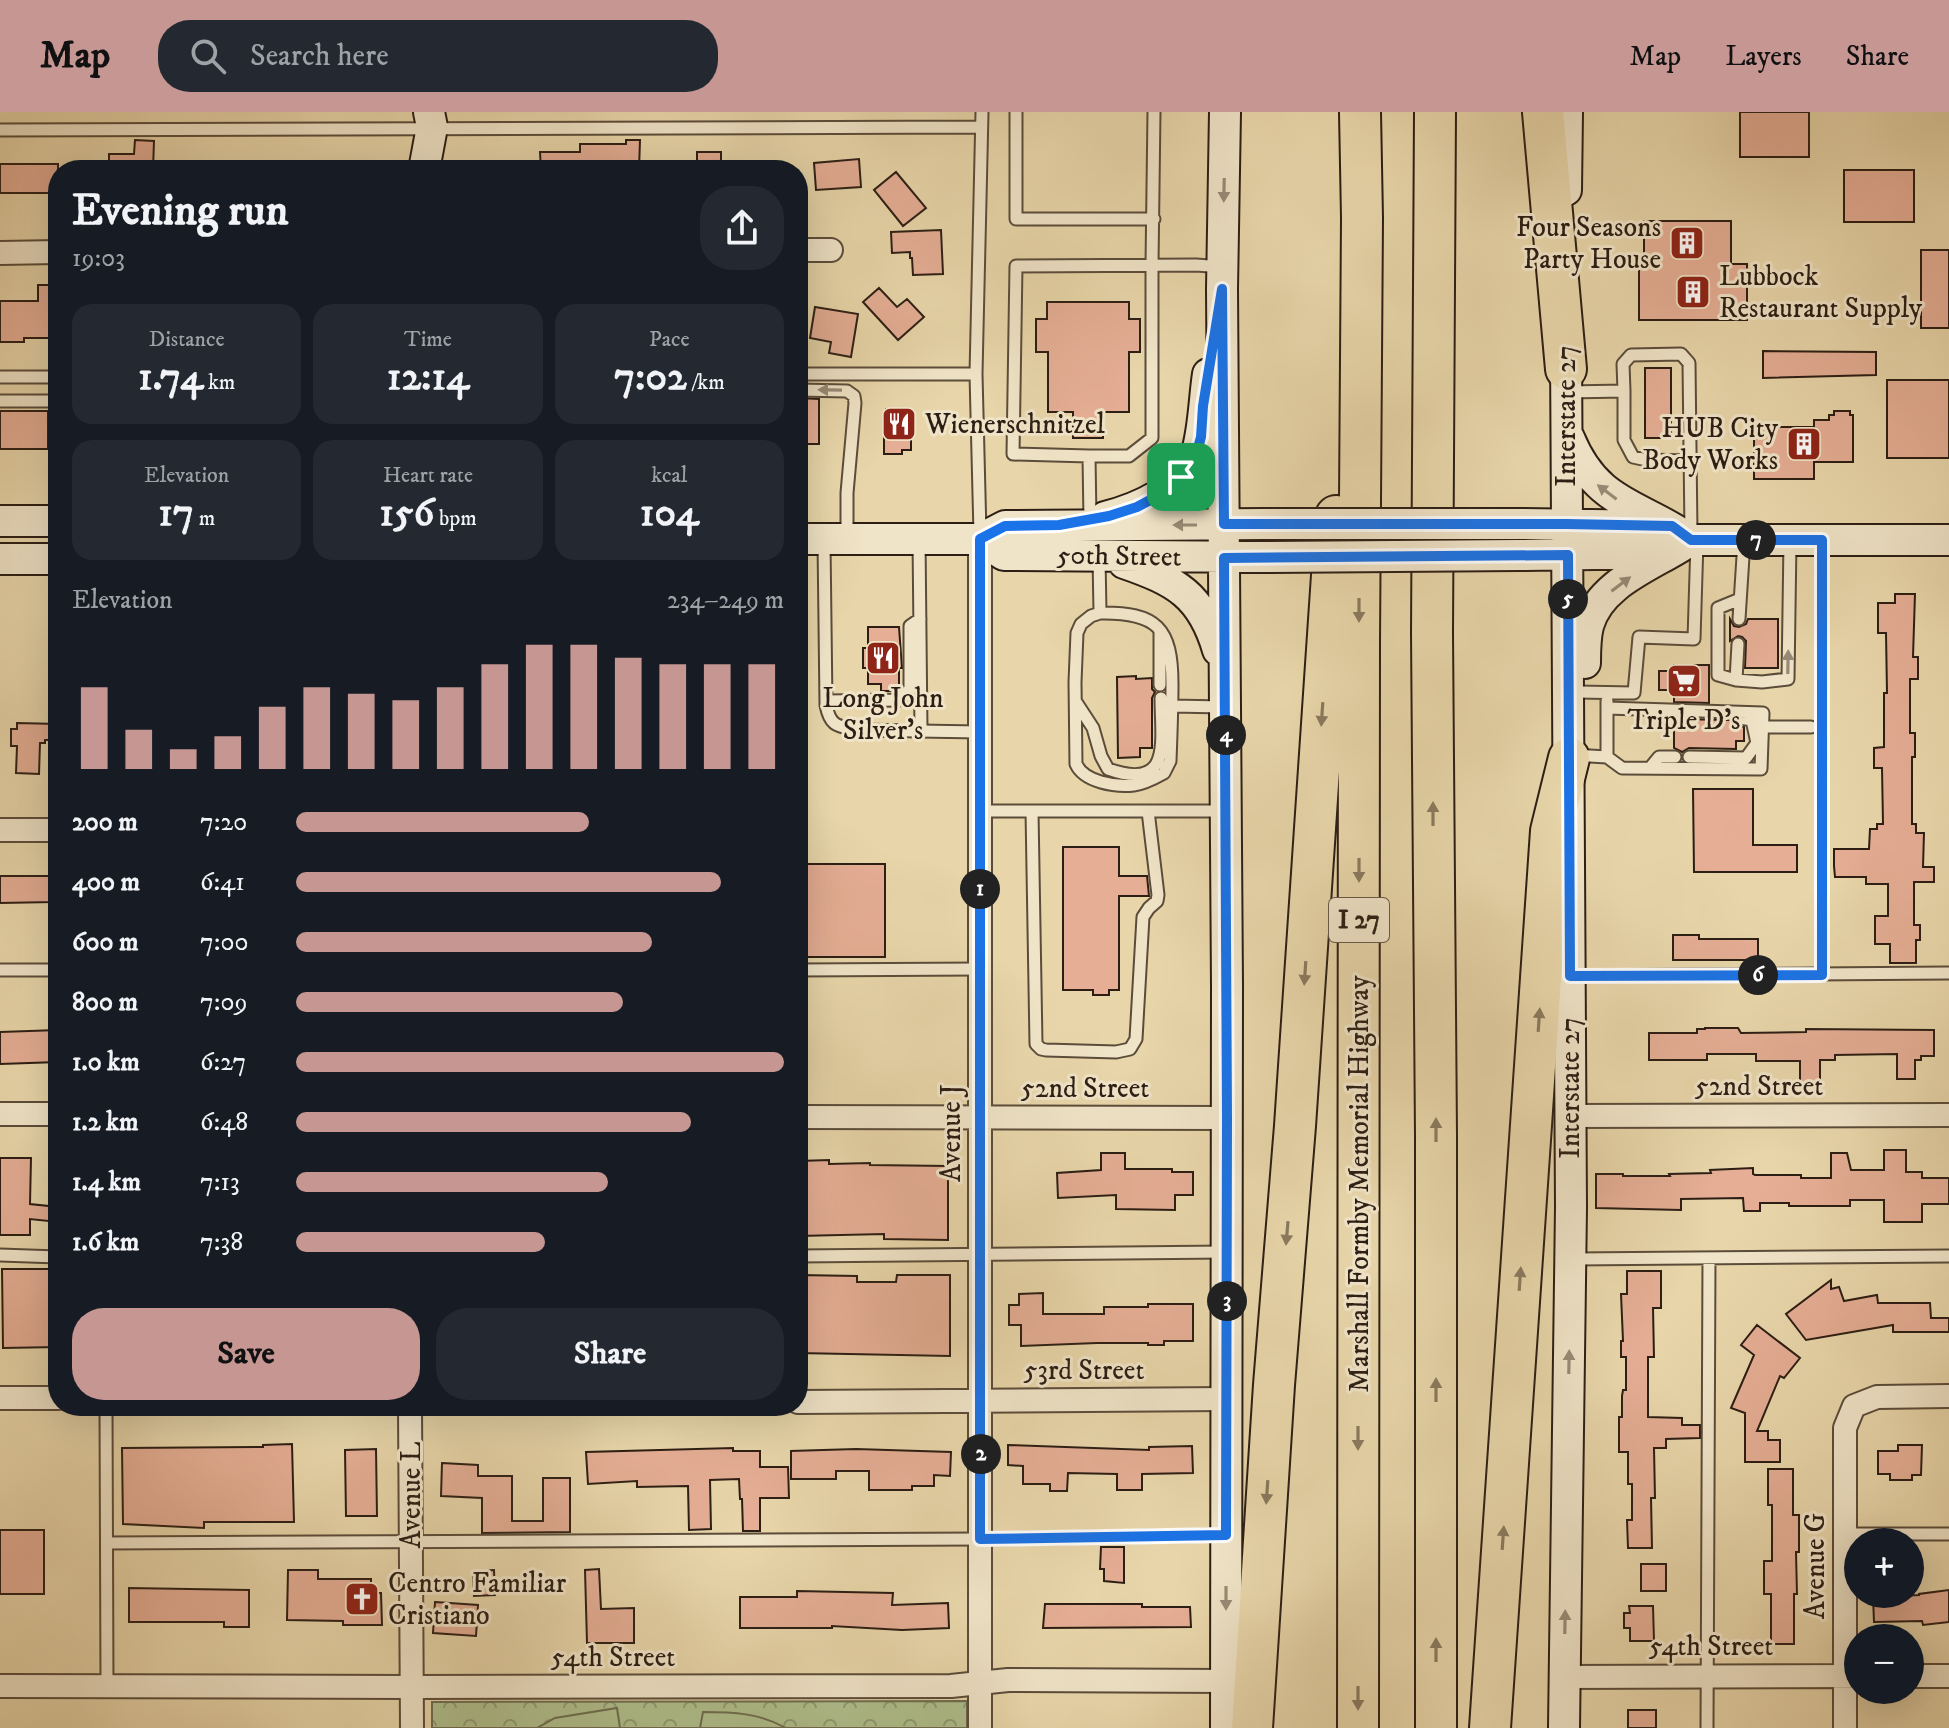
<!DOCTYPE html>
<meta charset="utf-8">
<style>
:root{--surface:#171b24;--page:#242831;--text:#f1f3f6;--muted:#9ea1a6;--accent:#c59692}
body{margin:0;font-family:"IM FELL DW Pica",serif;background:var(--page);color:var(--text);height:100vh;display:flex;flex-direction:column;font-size:30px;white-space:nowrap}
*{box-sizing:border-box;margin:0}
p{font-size:26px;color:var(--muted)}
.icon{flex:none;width:44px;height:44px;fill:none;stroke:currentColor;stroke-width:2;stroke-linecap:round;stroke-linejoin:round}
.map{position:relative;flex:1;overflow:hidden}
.details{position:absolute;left:48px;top:48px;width:760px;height:1256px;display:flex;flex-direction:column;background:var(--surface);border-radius:32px;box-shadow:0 8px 32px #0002}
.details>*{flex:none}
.tools{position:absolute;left:1844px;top:1416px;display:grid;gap:16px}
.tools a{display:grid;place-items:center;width:80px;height:80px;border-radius:50%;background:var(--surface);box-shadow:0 8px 32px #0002;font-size:40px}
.pin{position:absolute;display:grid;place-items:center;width:68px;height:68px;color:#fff;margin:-34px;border-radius:16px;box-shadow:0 4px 12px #0006}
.km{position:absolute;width:40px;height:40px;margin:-20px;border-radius:50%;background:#222;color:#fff;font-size:22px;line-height:40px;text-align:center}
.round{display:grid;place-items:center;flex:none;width:84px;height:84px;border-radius:32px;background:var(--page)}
.headline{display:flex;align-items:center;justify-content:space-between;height:136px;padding:0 24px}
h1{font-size:44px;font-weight:700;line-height:60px}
.metrics{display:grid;grid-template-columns:repeat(3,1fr);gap:12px;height:136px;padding:8px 24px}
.metrics div{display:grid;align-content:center;border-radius:20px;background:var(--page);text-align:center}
.metrics b{font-size:40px;font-weight:700}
.metrics small{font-size:22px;font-weight:400}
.metrics p{font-size:22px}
.chart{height:224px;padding:16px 24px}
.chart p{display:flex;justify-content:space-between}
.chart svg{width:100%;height:144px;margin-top:8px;stroke:var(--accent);stroke-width:6}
.button{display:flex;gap:16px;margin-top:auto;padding:16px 24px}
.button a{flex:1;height:92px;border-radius:32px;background:var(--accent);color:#111;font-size:32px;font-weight:700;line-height:92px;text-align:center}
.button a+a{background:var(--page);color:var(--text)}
ul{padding:0 24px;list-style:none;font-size:26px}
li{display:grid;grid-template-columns:128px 96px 1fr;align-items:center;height:60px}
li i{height:20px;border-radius:10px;background:var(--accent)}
header{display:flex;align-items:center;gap:48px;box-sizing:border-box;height:112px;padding:0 40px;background:var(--accent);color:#111}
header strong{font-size:38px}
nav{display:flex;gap:44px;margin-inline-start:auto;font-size:28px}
.search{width:560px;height:72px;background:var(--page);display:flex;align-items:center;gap:20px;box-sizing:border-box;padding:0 28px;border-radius:32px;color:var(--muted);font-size:30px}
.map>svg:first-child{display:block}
</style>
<header>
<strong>Map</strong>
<div class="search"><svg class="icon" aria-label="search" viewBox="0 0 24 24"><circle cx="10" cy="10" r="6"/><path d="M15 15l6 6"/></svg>Search here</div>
<nav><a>Map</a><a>Layers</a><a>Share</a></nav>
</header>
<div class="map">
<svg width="1949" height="1616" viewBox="0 0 1949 1616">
<defs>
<pattern id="park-crowns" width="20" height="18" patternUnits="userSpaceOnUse" patternTransform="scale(2)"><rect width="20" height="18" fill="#afbf8d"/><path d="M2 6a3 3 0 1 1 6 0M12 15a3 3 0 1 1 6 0" fill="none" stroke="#8f9b72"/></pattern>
</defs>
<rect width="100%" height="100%" fill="#e8d6aa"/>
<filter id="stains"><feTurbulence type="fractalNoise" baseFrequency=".0025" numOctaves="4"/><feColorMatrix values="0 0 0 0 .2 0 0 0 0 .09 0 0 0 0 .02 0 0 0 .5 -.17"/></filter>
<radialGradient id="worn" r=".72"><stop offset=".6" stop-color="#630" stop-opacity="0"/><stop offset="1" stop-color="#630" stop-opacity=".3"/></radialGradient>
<path fill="url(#park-crowns)" stroke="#6e6e50" stroke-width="2" d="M967,1589V1616H432V1590Z"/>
<path fill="#afbf8d" stroke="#6e6e50" stroke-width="2" d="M617,1596L620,1616H537L555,1606Z
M703,1600C732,1600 760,1601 786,1616H700Z"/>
<path fill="#e5ae95" stroke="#2c1e14" stroke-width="2" d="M1740,0H1809V45H1740Z
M135,28L154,29L153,58H109V42H134Z
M626,28H640L639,58H541L540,40H580V32H626Z
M697,40H721V58H697Z
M859,47L861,75L816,78L814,51Z
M0,52H58V81H0Z
M1844,58H1914V110H1844Z
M896,60L926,96L903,114L874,78Z
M1644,109H1731V152H1747V208H1639V152H1644Z
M941,118L943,162L913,163L912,146H910V140L892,141L891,120Z
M1921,138H1949V216H1921Z
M38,173H52V198H58V226H24V230H0V189H38Z
M879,176L897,195L907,187L924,205L898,228L863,190Z
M1047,190H1129V207H1140V240H1129V300H1103V326H1073V300H1048V240H1036V207H1047Z
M815,195L858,202L851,245L829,241L831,230L810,226Z
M1763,239L1876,240V263L1763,266Z
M1645,256H1671V326H1645Z
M1887,268H1949V346H1887Z
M798,286L819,287V332H798Z
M886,297H911V338H902V342H884V326H886Z
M0,299H48V337H0Z
M1834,299H1850V303H1853V350H1814V367H1754V315H1814V308H1829V303H1834Z
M1895,482H1915L1913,545H1918V567H1910V621H1915V645H1912V712H1916V721H1924L1923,755H1934V770H1914V813H1920V828H1916V851H1890V832H1875V804H1888V772H1866V765H1835L1834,754V737H1869L1870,717H1877V712H1883L1882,656H1874V636L1884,635V581H1887L1886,521H1878V491H1895Z
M1730,507L1734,514L1739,515L1746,512L1748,507H1778V556H1745L1746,529L1742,525L1738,524L1730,529Z
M868,515H899L902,556H899V576L897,579H881V572H868V556H863V536H868Z
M1674,553H1709V591L1674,590V578H1659V559H1674Z
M1136,564V567L1152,566V577L1155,580L1152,586V636H1140V645L1118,646L1117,565Z
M1674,607L1732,608L1735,613L1744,615V629H1736V637L1689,636L1682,640L1674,636Z
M17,611L58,612V628H45V631H40L39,662L16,661L17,634H11V617H17Z
M1693,677H1753V733H1797V760H1694Z
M1063,735H1119V764H1147L1149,784H1119V878H1109V883H1093V878H1063Z
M798,752H885V845H798Z
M0,764H53V790L0,791Z
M1673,823H1699V827H1758V848H1673Z
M1705,916H1738L1741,921L1806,920V917L1934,918V944H1921V948H1915V967H1897V942L1835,943V948H1820V972H1800V949H1756V942H1707V948H1649V921H1697V917H1705Z
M58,918V950L0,952V920Z
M1884,1038H1906V1060H1922V1066H1949V1092H1922V1110H1884V1088H1850V1094H1789V1091H1760V1099H1744L1743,1086L1681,1087V1098L1596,1096V1062H1623V1064H1670L1669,1062L1711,1061L1710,1058L1753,1056V1062L1755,1063H1801V1066H1831V1041H1847L1851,1058H1884Z
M1101,1041H1125V1057H1172V1060H1193V1083H1175V1098L1116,1097V1083L1058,1086L1057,1061L1101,1058Z
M0,1046H31L30,1092L58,1095V1110L30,1107V1123H0Z
M829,1048V1052L870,1051V1053L948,1054V1128L884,1127V1122L798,1124V1049Z
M2,1157H58V1235L3,1236Z
M1627,1159H1661V1196H1653L1654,1245H1648V1305L1682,1306V1313H1700V1326L1666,1327V1336H1654L1655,1386H1651L1652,1436H1628L1627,1408H1632V1372H1628V1340H1619V1305H1622V1284L1623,1278H1626V1245H1621V1229H1623L1621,1182H1627Z
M798,1163L857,1164V1170H896L897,1163H950V1244L798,1241Z
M1831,1168V1177L1839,1175L1844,1189L1877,1183L1878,1191H1930L1931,1206H1949V1220H1893V1213L1806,1228L1786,1202Z
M1043,1181V1202H1104V1195H1148V1192H1193V1229H1164V1233H1148V1231H1097L1021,1234V1213H1009V1193H1019V1182Z
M1757,1213L1800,1246L1784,1266L1780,1264L1757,1319H1768V1328H1780V1350H1745V1301L1731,1296L1754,1243L1741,1233Z
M292,1332L294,1410H204V1416L123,1412L122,1336L263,1335V1333Z
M1008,1333L1149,1338V1335L1192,1334L1193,1361L1142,1362V1378H1117V1362L1068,1361L1067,1379H1050V1372H1023V1354L1008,1353Z
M1898,1333H1922L1921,1363H1912V1368H1890V1362H1878V1339H1898Z
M733,1336V1339H760V1355H788L789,1386H760V1419H743L742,1387H740L739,1367L710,1368L711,1417L689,1418L688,1374L637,1375V1369L588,1372L586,1340Z
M376,1337L377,1404H346L345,1338Z
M856,1337L951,1340L950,1364L934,1363V1374H912V1378H869V1359H836V1367H791V1339Z
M442,1351L478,1353V1364H512V1409H543V1366H570V1420L482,1421V1386L441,1384Z
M1768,1357H1793V1403H1799V1440H1796L1797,1482H1794V1532H1771V1482H1764V1449H1772V1393H1768Z
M0,1418H44V1482H0Z
M1101,1435H1124V1471L1104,1469V1457H1100Z
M1641,1452H1666V1479H1641Z
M599,1457L601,1497L634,1496V1531H587L585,1458Z
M288,1458H318V1467H371V1481H381L382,1513H343V1509L287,1508Z
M494,1458L495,1483L474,1484L473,1459Z
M129,1476L249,1478V1515H224V1510H129Z
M1949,1478V1510L1923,1513L1922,1509L1874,1510L1873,1485L1919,1483V1482Z
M797,1479L893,1481L892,1493L948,1491L949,1516L902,1518L832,1514V1516H740V1485H797Z
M435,1490L478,1493L476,1524L433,1521Z
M1045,1492H1142V1495H1190L1191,1515L1043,1516Z
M1629,1494H1653L1654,1529H1630V1516H1624V1501H1630Z
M1628,1598H1656V1616H1628Z"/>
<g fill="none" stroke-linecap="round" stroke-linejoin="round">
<g stroke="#5b4c3a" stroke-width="15">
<path id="lane" d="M1016,0V107H1154
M0,18L981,15
M798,262H976
M0,265H58
M798,278L847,279L854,284L855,291L847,381V426
M1624,279V328L1633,345L1647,348L1690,349
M1567,280L1624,279L1623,252L1631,243L1681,242L1689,251L1691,422
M0,289H58V296
M1089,344H1129L1152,326V153L1154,0
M1090,408L1089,344L1013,342L1016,154L1196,153L1223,155
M980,422L976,262L982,0
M919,427L921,619
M824,430L826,593C830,614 837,614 856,618L980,620
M1822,431V863
M1099,445L1100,501
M1100,501C1157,500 1172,516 1172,572C1172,598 1171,623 1170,649L1164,661C1155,666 1144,672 1134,673C1115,675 1084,670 1076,652L1075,570L1077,521L1081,512L1091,504Z
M1739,507L1744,429
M1738,532L1736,568L1762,570L1788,567L1790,429
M1736,568L1718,563V496L1740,487
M1160,573V519
M1578,580L1634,581L1639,525L1694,527L1697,429
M826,589L900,588L910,577V514L920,507
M1607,589V645
M1076,590L1093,616L1101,644L1108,657C1173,680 1161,629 1161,586
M1172,594L1224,595
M1763,615H1811
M1573,643L1607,645L1622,656L1761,657L1763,601L1607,596
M1689,645L1746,646L1757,631L1752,608L1740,606
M1650,656L1659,645H1675
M980,699H1226
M1032,699L1036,932L1041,937L1046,938L1116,940L1130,937L1136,927L1143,805L1149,796L1157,789L1158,783L1148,699
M0,858H58
M798,858L980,857
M1570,864L1949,861
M0,1143L58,1145
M798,1144L1226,1140
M1574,1147L1949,1144
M106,1294L107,1574
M1845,1422H1949
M107,1431L980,1427L1226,1423
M1707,1616L1709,1147"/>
</g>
<g stroke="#5b4c3a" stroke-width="26">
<path id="street" d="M798,138H831
M0,141L58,140
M0,718H58
M0,1002H58
M1570,1004L1949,1003
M798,1005L1227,1006
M0,1286H58
M798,1290L1227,1287
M410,1294L412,1616
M1910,1564H1949
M1564,1565L1857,1564
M0,1574L411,1575L951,1574L1008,1568L1226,1569
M980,1616V427
M1845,1616V1316L1854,1294L1877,1285L1949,1284"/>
</g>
<g stroke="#2c1e14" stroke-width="34">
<path id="secondary" d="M1225,0L1222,177L1227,873L1226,1616
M424,58L432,15L429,0
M1566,78L1567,0
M1569,326C1597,394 1639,391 1691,428
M1105,405C1137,397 1184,377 1196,343C1204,319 1204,288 1208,262
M0,409H58
M1518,412L1658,414
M798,427H980L1005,414L1263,412
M980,427L1004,443L1264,445
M1519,443L1668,441
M0,447H58
M1124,451C1176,469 1202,483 1218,538
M1585,551C1585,539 1585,526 1588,514C1600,469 1657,452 1691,428H1949
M1564,1616L1571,1095L1566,238"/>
</g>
<g stroke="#2c1e14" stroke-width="44">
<path id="highway" d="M1435,0L1432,521L1436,1024V1616
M1543,0L1566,257
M1252,1616L1274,1273L1295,1014L1336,404
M1358,1616L1359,530L1362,106L1360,0
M1490,1616L1551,719L1569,646"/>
</g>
<use href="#lane" stroke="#f0e4c8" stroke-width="11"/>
<use href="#street" stroke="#f0e4c8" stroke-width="22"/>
<use href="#secondary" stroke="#f0e4c8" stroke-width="30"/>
<use href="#highway" stroke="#e8d6aa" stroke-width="40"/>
<g stroke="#2c1e14" stroke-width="34" stroke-linecap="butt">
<path id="secondary-bridge" d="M1263,412H1518
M1264,445L1519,443"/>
</g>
<use href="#secondary-bridge" stroke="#f0e4c8" stroke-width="30"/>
</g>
<defs><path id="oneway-solid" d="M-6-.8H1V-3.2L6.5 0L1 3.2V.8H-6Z" transform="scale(2)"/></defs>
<g fill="#988b77">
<use href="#oneway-solid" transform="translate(1224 78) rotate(91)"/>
<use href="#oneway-solid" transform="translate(830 278) rotate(-179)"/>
<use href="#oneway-solid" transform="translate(1607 380) rotate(-143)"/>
<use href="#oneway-solid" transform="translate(1185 413) rotate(180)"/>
<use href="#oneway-solid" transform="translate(1621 472) rotate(-37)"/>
<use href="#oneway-solid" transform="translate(1788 550) rotate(-89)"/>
<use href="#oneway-solid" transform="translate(1569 1250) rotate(-89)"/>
<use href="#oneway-solid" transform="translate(1226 1486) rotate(90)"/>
<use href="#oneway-solid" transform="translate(1565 1510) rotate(-89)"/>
</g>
<g fill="#8a7a5f">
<use href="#oneway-solid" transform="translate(1359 498) rotate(90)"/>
<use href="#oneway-solid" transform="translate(1322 602) rotate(94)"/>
<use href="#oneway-solid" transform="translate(1433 702) rotate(-90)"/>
<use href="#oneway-solid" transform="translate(1359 758) rotate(90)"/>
<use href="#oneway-solid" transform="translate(1305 861) rotate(94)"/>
<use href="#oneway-solid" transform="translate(1539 908) rotate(-86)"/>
<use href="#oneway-solid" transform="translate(1436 1018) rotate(-90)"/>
<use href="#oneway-solid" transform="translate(1287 1121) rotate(95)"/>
<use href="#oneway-solid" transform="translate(1520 1167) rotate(-86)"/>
<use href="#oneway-solid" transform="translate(1436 1278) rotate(-90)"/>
<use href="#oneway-solid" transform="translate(1358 1326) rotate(90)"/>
<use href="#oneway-solid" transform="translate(1267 1380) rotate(94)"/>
<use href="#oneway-solid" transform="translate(1503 1426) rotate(-86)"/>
<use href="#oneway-solid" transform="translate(1436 1538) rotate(-90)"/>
<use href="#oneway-solid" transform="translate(1358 1586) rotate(90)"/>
</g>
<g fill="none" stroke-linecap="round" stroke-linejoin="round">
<g stroke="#fff" stroke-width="16">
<path id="route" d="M1222,177L1224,412H1567L1672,414L1691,428H1822V863L1570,864L1568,443L1224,446L1227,1006L1226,1423L980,1427V427L1005,414L1059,413L1109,404L1137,395L1154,386L1177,370L1195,347L1201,325L1203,294Z"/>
</g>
<use href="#route" stroke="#1a73e8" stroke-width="10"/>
</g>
<defs>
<g id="building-square" transform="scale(1.8)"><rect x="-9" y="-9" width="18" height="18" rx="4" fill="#8f2418" stroke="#f0e4c8"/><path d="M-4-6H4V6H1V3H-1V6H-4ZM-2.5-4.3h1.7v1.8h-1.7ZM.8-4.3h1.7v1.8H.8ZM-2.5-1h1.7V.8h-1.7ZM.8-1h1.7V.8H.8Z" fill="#fff"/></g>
<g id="restaurant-square" transform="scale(1.8)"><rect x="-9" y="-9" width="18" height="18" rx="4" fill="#8f2418" stroke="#f0e4c8"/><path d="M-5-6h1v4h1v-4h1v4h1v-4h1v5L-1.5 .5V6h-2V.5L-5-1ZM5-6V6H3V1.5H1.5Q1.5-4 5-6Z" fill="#fff"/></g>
<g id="supermarket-square" transform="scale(1.8)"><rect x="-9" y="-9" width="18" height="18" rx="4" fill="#8f2418" stroke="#f0e4c8"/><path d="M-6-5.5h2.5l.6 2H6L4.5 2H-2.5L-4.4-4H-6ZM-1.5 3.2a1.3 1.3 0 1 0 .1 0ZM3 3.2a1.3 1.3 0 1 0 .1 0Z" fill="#fff"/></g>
<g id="church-square" transform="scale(1.8)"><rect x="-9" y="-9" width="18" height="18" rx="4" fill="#8f2418" stroke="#f0e4c8"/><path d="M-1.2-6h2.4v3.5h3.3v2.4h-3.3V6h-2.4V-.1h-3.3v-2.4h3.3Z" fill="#fff"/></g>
</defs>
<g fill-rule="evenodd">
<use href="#building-square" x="1687" y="131"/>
<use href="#building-square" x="1693" y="180"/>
<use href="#restaurant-square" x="899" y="312"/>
<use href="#building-square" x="1804" y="332"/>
<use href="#restaurant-square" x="883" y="546"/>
<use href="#supermarket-square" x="1684" y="569"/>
<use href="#church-square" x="362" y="1487"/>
</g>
<g text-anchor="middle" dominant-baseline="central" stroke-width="6" stroke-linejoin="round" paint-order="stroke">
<rect fill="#f0e4c8" stroke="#67594a" stroke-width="2" x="1329" y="786" width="60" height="44" rx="6"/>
<g font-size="26" font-weight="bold" fill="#2c1e14">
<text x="1359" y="808">I 27</text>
</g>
<g font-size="28" fill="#2c1e14" stroke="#f0e4c8" text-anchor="start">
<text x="1661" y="115" text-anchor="end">Four Seasons<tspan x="1661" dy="32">Party House</tspan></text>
<text x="1719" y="164">Lubbock<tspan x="1719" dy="32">Restaurant Supply</tspan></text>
<text x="925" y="312">Wienerschnitzel</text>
<text x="1778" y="316" text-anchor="end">HUB City<tspan x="1778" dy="32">Body Works</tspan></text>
<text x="883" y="586" text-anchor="middle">Long John<tspan x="883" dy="32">Silver's</tspan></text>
<text x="1684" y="608" text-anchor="middle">Triple D's</text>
<text x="388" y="1471">Centro Familiar<tspan x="388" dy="32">Cristiano</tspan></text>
</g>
<g font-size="28" fill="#2c1e14" stroke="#f0e4c8">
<text transform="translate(1566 304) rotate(-90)">Interstate 27</text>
<text transform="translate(1119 444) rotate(1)">50th Street</text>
<text x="1759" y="974">52nd Street</text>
<text x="1085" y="976">52nd Street</text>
<text transform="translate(1570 976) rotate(-90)">Interstate 27</text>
<text transform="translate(951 1021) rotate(-90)">Avenue J</text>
<text transform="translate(1359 1072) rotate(-90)">Marshall Formby Memorial Highway</text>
<text x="1084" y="1258">53rd Street</text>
<text transform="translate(411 1383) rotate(-90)">Avenue L</text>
<text transform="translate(1815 1454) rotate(-90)">Avenue G</text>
<text x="1711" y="1534">54th Street</text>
<text x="613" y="1545">54th Street</text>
</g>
</g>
<rect width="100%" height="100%" filter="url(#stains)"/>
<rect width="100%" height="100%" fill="url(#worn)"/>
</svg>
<div class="tools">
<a>+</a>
<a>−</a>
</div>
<div class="pin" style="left:1181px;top:365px;background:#1e9e55"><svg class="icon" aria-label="arrive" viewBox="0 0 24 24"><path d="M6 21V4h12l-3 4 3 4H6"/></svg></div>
<b class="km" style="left:980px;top:777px">1</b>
<b class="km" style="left:981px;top:1342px">2</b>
<b class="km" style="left:1227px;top:1189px">3</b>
<b class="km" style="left:1226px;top:623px">4</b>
<b class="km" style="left:1568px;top:487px">5</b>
<b class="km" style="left:1758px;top:863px">6</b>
<b class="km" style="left:1756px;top:428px">7</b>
<section class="details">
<div class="headline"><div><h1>Evening run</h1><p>19:03</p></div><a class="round"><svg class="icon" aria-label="share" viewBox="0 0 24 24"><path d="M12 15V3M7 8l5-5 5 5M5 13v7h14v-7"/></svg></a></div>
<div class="metrics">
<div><p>Distance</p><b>1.74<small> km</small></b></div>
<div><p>Time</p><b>12:14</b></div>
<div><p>Pace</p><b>7:02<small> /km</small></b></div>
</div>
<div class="metrics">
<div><p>Elevation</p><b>17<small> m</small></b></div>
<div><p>Heart rate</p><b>156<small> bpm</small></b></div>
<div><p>kcal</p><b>104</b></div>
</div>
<div class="chart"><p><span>Elevation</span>234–249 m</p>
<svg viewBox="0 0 160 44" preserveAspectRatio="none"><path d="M5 44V19M15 44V32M25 44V38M35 44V34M45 44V25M55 44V19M65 44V21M75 44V23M85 44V19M95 44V12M105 44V6M115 44V6M125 44V10M135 44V12M145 44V12M155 44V12"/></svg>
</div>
<ul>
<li><b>200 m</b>7:20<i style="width:60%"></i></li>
<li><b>400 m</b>6:41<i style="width:87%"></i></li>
<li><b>600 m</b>7:00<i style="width:73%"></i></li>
<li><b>800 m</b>7:09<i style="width:67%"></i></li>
<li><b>1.0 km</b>6:27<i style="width:100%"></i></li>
<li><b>1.2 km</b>6:48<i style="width:81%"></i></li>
<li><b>1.4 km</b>7:13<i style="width:64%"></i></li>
<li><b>1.6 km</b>7:38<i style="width:51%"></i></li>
</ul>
<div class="button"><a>Save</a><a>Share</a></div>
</section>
</div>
